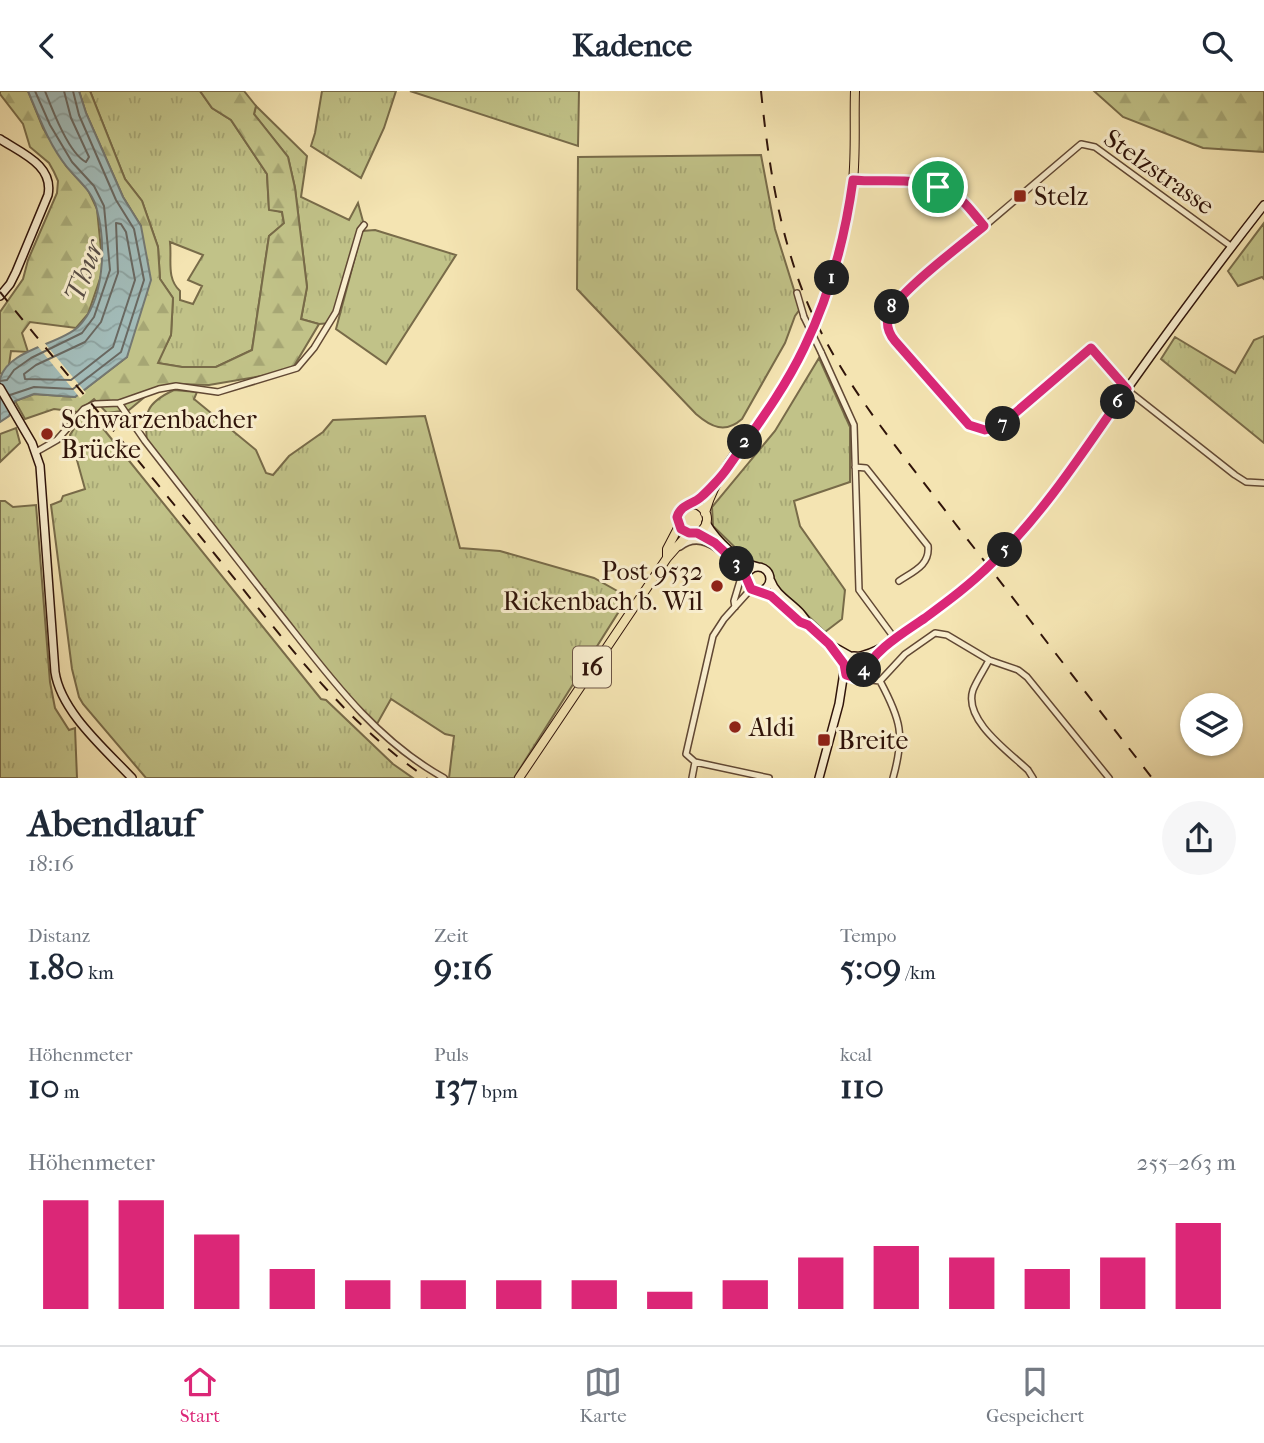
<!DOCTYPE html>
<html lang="de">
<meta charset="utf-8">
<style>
:root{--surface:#fff;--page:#f6f6f7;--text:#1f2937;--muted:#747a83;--line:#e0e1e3;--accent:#db2777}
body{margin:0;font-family:"IM FELL French Canon",serif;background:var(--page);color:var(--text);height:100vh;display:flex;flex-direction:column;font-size:26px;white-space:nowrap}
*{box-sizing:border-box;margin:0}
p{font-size:23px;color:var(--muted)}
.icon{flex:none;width:38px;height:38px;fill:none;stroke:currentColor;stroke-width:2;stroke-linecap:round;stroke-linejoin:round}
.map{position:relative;height:687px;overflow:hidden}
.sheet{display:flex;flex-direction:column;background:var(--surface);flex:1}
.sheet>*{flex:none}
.tools{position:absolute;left:1180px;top:602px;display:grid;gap:14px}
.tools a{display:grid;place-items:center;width:63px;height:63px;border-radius:50%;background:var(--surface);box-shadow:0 2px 5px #0004;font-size:35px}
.pin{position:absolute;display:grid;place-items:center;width:60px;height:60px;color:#fff;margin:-30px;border:4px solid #fff;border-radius:50%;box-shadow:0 2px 7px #0007}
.km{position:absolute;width:35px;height:35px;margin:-18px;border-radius:50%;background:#222;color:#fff;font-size:19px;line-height:35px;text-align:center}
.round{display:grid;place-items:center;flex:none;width:74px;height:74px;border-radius:37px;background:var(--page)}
.headline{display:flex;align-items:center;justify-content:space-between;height:119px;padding:0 28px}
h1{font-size:38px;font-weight:800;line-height:52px}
.stats{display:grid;grid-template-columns:repeat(3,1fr);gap:10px;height:119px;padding:7px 28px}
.stats div{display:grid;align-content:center}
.stats b{font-size:35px;font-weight:800}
.stats small{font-size:19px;font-weight:400}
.stats p{font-size:19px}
.chart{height:196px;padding:14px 28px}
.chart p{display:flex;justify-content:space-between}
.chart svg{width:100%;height:126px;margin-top:7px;stroke:var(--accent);stroke-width:6}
header{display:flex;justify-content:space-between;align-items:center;height:91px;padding:0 28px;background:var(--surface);font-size:32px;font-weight:800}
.tab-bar{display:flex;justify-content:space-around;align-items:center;height:98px;border-top:2px solid var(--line);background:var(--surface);font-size:19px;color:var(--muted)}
.tab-bar a{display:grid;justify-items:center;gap:4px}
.tab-bar .active{color:var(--accent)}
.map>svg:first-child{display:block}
</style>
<header><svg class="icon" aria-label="back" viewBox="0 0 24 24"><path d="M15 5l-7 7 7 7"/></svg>Kadence<svg class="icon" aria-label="search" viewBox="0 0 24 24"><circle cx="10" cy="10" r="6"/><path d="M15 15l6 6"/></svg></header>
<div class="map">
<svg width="1264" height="687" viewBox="0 0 1264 687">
<defs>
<pattern id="grass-tufts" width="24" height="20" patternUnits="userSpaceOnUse" patternTransform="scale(1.75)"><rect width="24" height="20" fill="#c1c288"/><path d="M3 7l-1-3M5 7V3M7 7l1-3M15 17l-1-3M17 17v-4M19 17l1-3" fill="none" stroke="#a6a674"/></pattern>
<pattern id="forest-firs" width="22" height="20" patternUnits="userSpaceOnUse" patternTransform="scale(1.75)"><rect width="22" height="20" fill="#c1c288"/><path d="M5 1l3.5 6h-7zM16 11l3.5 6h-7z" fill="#a6a674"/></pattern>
<pattern id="water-waves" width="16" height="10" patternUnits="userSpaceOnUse" patternTransform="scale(1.75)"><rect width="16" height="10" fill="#a2bbb8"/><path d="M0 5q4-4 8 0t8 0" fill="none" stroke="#8ca09d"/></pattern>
</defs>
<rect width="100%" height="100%" fill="#f4e4b2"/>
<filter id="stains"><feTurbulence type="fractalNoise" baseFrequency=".00286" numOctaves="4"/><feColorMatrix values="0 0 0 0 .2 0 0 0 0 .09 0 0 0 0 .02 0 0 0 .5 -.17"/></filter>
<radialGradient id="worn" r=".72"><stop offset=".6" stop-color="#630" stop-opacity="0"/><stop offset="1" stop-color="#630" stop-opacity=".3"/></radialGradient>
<path fill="url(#grass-tufts)" stroke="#786b49" stroke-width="2" fill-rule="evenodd" d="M90,0H200L212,17L231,29L267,83L269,118L282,121L284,133L269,145L252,259L216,276H182L157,272L171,244L173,207L160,188L158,156L142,110L125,88ZM170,151L203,164L188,189L202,195L193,213L180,209V200C166,187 172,169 170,151Z
M322,0H396L384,37L361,87L311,55L315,42Z
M410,0H579L578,55Z
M256,15L307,65L301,106L349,129L358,112L364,134L331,232L319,233L301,228L307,196L295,97L288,66L254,23Z
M761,64L775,138L800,218L795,225L785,252L742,328C725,343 711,336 696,323L577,198L578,66Z
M1264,132V188L1262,186L1238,195L1228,180Z
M375,139L456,164L386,273L336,238L362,140Z
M1264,245V352L1161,268L1175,246L1235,282L1254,249Z
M819,267L850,336V391L794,410L800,435L845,499L842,528L825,541L777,495L768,477L748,469L713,435L712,416L775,340Z
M174,299L197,301L194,308L256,359L266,382L273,384L289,365L323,341L333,329L425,325L460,457L500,460L594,487L628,506L514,687H449L454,645L445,643L391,608L377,633L339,597L147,353C145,322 144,313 174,299Z
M89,320L321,608L326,609L393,673L413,687H146L83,613L79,606L72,578L51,414L61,410L63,405L85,398L70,344L82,325Z
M16,337L20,352L0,371V343Z
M0,410H5L13,416L36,414L50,591L55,617L69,639L75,637L77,687H0Z"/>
<path fill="url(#forest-firs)" stroke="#786b49" stroke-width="2" d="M0,0H28L43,37L66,75L88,99L97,118L103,179L88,223L76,237L30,231L22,242L28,261L11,260L9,274L2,284L0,281V221L23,188L28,169L57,102L58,90L54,81L49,72L30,56L23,33L0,3Z
M79,0H90L125,88L142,110L158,156L160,188L173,207L171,244L158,272L182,276H216L252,259L269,145L284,132L282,121L269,119L267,83L231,29L212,17L200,0H244L256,15L254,23L288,66L295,97L307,196L301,228L319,233L291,280L209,294L177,293L153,299L129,319L107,322L94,308L78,321L54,318L25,328L15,310L34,303L75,306L127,266L141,135L123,106L86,22Z
M1094,0H1264V61L1203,57L1123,26Z"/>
<path fill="url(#water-waves)" stroke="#747872" stroke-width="2" d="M28,0H79L86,22L123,106L141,135L151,189L127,266L75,306L34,303L15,310L9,325L0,331C0,318 0,301 0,288C8,258 59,254 78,236C105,210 106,153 97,119C93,100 78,90 67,76C49,54 39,26 28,0Z"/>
<path fill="#f4e4b2" d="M43,250L86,302L80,307L36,253Z"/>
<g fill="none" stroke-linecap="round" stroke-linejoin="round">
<path stroke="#696861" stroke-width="2" d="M45,0C52,18 69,63 86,71L89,66L71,27L64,0
M116,132L121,133L126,141L135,189L113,256L71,289L25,288L24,283L36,274L85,251L101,231L118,182Z
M0,290L7,289L14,279L31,267L82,242L94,226L110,179L104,115L94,95L72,71L50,34L35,0
M10,304L34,296L73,298L121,261L144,189L134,138L116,109L79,24L73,0"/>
<g stroke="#614834" stroke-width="8">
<path id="street" d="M853,89C884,92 920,85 948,100C963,107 973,122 984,135
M1232,156L1095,56L1081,53L899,208L888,226L889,242L969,334C980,340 989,341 1000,336L1091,257L1131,302L1235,384L1246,391L1264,392
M797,202L804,226
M821,261L854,334L859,499L895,548
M119,312L145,350C188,406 232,462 276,518C326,581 372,647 444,687
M36,361L57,349L84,318L95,313L119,312L159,298L176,295L218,301L297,277L314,257L336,221L360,139L364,134
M855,376L866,377L928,455C930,474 914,480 899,490
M680,456C704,437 732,467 740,490L734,510L735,516
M751,498L724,528L713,545L686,663L695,671L769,687
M989,569C984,579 977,589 973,599C963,629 1009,661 1028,679L1033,687
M862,584L871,589L880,590L905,563L935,542L947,544L989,569L1018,579L1027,586L1109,687
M880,590C901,629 905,644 893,687
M692,687L695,671"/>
</g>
<g stroke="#30140a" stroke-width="10">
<path id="secondary" d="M0,48C21,62 54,74 48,104L16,181L10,193L0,205
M0,297L32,352L40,375L55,581C61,621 105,658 132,687
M706,432C716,449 739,472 758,476
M697,442C716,450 738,468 746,487
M746 488a12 12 0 1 1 24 0a12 12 0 1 1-24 0Z
M771,490C777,508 801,515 808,534
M757,500L771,505L800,531L808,534L829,553L852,566
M829,553L844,573
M843 576a11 11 0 1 1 22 0a11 11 0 1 1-22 0Z
M855,566C880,562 900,545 920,530C944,513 969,495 990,474C1044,421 1084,358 1127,298C1171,236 1217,174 1264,114
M865,576L881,559
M819,687L839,613L844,581"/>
</g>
<g stroke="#30140a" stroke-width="10">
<path id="primary" d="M689,413L700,407L719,388
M677 428a15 15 0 1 1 30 0a15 15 0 1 1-30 0Z
M705,422C716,379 756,337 780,300C819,236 845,165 853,90C856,61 854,30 855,0
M667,467V458L679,435
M519,687L667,467L689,442"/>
</g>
<use href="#street" stroke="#f8edcd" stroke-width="5"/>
<use href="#secondary" stroke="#f8edcd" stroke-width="7"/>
<use href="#primary" stroke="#f4e4b2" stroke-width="8"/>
<path stroke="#30140a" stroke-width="2" stroke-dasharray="12 12" stroke-linecap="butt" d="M761,0C768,69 778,136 803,201C837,288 899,358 954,431C1020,516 1086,602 1152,687
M0,201C75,293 151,385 226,477C287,552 346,633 427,687"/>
<g stroke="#614834" stroke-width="8" stroke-linecap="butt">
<path id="street-bridge" d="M804,226L821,261"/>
</g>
<use href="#street-bridge" stroke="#f8edcd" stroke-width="5"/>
</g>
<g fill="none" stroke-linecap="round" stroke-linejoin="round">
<g stroke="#fff" stroke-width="14">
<path id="route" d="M853,89C884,92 920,85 948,100C963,107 973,122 984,135C965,151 893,205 888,225C886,235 889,243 895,250L969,334L985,339L1000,335L1091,257L1127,298C1085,358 1045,421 992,472C971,493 948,510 925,527C902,543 875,558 862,584L856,587L846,584L844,573L829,553L808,534L800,531L771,505L751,498L742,477L715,452L697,442H689L681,438L677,426C681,413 692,414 701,406C708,400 721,386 726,379C753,340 783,301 804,257C830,204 845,147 853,89Z"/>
</g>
<use href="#route" stroke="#db2777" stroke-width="9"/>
</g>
<g fill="#8f2418" stroke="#f8edcd" stroke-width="2.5">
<rect x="1013" y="98" width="14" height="14" rx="3.5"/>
<circle cx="47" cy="343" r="7"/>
<circle cx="717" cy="495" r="7"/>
<circle cx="735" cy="636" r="7"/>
<rect x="817" y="642" width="14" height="14" rx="3.5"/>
</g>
<g text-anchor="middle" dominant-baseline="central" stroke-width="6" stroke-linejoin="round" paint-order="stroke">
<rect fill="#f8edcd" stroke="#6c5544" stroke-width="2" x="573" y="555.5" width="38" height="41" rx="5"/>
<g font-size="24" font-weight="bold" fill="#30140a">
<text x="592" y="576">16</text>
</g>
<g font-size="26" fill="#30140a" stroke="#f8edcd">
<text transform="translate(1159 81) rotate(35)">Stelzstrasse</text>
</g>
<g font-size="26" fill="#30140a" stroke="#f8edcd" text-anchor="start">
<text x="1034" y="105">Stelz</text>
<text x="61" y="328">Schwarzenbacher<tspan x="61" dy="30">Brücke</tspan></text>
<text x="703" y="480" text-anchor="end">Post 9532<tspan x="703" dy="30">Rickenbach b. Wil</tspan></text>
<text x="749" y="636">Aldi</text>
<text x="838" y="649">Breite</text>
</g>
<g font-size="28" font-style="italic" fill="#584e47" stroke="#f8edcd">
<text transform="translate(84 180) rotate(-70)">Thur</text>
</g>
</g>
<rect width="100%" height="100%" filter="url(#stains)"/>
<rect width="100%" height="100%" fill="url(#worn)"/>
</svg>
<div class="tools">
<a><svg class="icon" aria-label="layers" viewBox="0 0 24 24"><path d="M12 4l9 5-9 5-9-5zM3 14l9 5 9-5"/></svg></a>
</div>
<div class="pin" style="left:938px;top:96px;background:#1e9e55"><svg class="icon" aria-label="arrive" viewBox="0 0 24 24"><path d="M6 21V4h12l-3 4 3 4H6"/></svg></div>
<b class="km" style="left:832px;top:187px">1</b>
<b class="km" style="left:745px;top:351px">2</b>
<b class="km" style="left:737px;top:473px">3</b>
<b class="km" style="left:864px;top:579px">4</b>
<b class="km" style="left:1005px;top:459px">5</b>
<b class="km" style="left:1118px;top:311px">6</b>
<b class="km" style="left:1003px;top:333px">7</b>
<b class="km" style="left:892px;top:216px">8</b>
</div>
<section class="sheet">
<div class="headline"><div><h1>Abendlauf</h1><p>18:16</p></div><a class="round"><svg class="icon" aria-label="share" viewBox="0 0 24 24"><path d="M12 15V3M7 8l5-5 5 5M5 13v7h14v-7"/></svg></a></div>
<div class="stats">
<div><p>Distanz</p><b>1.80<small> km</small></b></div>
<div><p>Zeit</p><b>9:16</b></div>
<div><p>Tempo</p><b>5:09<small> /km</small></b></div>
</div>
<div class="stats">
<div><p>Höhenmeter</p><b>10<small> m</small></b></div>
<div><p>Puls</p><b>137<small> bpm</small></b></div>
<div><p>kcal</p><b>110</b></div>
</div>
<div class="chart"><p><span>Höhenmeter</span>255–263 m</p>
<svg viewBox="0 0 160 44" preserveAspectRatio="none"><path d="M5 44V6M15 44V6M25 44V18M35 44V30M45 44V34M55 44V34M65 44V34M75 44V34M85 44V38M95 44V34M105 44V26M115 44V22M125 44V26M135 44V30M145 44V26M155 44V14"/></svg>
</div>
</section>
<nav class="tab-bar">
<a class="active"><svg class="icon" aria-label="home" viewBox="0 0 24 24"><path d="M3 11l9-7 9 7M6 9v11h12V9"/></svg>Start</a>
<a><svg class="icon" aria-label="map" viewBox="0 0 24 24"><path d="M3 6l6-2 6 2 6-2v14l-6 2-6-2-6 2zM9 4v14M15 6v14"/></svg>Karte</a>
<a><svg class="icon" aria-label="saved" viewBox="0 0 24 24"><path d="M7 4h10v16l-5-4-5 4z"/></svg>Gespeichert</a>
</nav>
